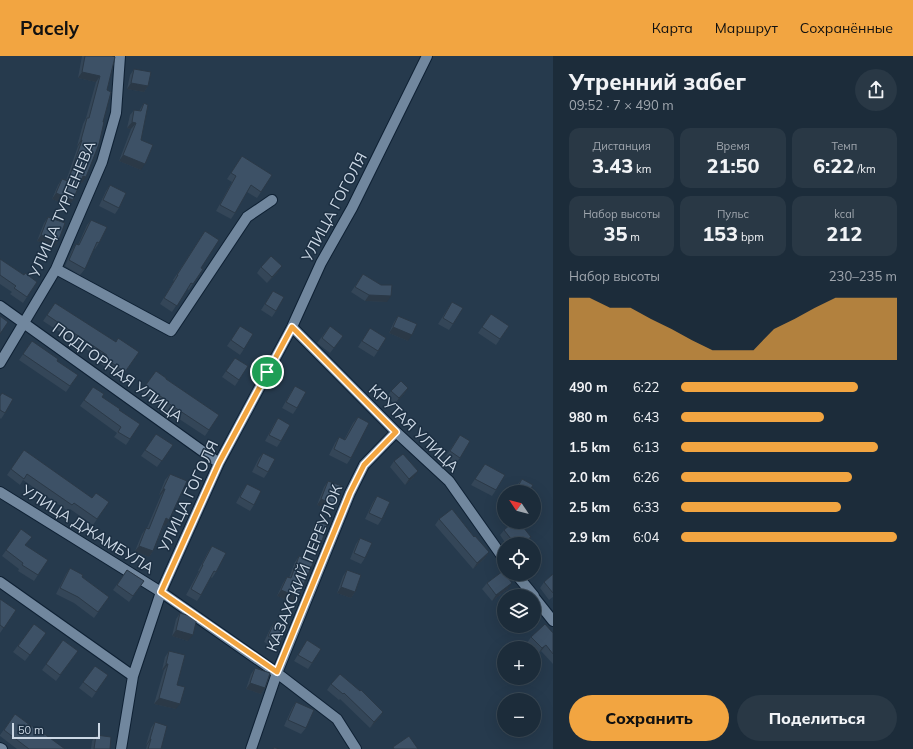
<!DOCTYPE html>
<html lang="ru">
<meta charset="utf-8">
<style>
:root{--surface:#1c2c3a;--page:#293845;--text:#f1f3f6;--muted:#a0a7af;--line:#3a4854;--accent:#f2a541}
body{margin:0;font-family:Mulish,sans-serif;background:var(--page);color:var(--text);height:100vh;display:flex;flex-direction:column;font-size:15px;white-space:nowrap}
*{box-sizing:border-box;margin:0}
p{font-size:13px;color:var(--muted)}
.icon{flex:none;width:22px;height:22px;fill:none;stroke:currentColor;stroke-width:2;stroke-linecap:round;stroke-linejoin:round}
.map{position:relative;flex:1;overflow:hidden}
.side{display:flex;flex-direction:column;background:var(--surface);width:360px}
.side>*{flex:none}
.needle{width:26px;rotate:305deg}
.fabs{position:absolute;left:497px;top:429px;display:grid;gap:8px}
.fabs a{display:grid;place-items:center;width:44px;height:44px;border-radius:50%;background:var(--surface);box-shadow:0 4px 16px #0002,0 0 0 1px var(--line);font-size:20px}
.scale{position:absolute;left:12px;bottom:10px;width:88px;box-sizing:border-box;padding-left:4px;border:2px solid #ccd8e5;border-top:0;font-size:11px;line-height:14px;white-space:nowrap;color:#ccd8e5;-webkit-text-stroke:3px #1c2f42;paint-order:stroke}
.pin{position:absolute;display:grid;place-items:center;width:34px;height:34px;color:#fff;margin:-17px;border:2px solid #fff;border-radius:50%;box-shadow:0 1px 4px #0007}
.round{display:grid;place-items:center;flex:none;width:42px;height:42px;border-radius:21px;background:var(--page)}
.headline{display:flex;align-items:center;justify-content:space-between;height:68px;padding:0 16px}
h1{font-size:22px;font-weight:800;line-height:30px}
.stats{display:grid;grid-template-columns:repeat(3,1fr);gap:6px;height:68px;padding:4px 16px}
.stats div{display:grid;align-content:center;border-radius:10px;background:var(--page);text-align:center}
.stats b{font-size:20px;font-weight:800}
.stats small{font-size:11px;font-weight:400}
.stats p{font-size:11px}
.chart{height:112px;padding:8px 16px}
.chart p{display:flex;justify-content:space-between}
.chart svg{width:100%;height:72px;margin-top:4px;fill:var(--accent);opacity:.7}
.cta{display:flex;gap:8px;margin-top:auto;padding:8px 16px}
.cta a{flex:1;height:46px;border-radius:24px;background:var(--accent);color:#111;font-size:16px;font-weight:800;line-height:46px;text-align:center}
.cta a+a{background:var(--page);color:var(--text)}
ul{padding:0 16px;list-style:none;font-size:13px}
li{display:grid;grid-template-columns:64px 48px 1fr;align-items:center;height:30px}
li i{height:10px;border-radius:5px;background:var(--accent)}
header{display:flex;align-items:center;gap:24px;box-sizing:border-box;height:56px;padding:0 20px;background:var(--accent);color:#111}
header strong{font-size:19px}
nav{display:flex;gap:22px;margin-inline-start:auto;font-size:14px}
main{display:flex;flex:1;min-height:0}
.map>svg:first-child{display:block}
</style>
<header>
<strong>Pacely</strong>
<nav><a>Карта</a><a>Маршрут</a><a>Сохранённые</a></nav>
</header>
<main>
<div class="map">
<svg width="553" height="693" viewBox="0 0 553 693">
<rect width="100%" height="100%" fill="#263a4d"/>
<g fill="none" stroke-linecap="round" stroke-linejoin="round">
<g stroke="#0e2033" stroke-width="12">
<path id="minor" d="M56,213L171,275L247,161L272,144
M0,250L219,407
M292,271L396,376L449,425L504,503
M0,307L56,213L102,106L116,57L120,0
M0,436L161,536L277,617L337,663L356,693
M516,518L534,540
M0,526L133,620
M534,541L553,565
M0,692L2,693
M121,693L133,620L161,536L219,407L292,271L321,207L352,152L427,0
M251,693L277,617L350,437L364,409L396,376"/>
</g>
<use href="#minor" stroke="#71879e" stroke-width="10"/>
</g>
<path fill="#344658" d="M82,0H112L82,127L80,126L73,144L69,150L52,143L58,129L62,123L66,125L78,90H77L83,68L86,62L96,26L78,22Z
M134,13L148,30L144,36L127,33L130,19Z
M144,47L141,84V114L119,105L131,73L127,72L130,59L134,54L139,55Z
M242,100L261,136L257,142L247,136L235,157L231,163L216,155L232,126L227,123Z
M110,129L119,152L115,158L99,150L106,135Z
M48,161L58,186L54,191L37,185L44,167Z
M91,164L99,187L95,193L94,192L85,213L80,219L65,210L72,194L76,188L78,189L87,169Z
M201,181V212L193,228L189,234L187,233L172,256L160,248L174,225L173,224Z
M0,203L24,219L37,226L23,247L10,238L12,236L0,228Z
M261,211L278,216L267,227L257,217Z
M363,218L387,246L365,245L351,236Z
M273,235L276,255L272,261L261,254Z
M452,246L453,268L449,274L438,268Z
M55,247L116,286L139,296L121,322L101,308L103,304L43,265Z
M491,258L509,270L496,289L478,277Z
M398,260L408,285L389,277L394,266Z
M240,270L244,293L240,299L227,290Z
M330,270L343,280L330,297L317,287Z
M370,272L378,295L374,301L358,291Z
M32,285L57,305L78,319L66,336L19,304Z
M235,302L248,310L235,330L222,321Z
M156,315L166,323L219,359L205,380L164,353L165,352L141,336Z
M295,330L297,352L293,358L282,352L291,336Z
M93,331L102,341L119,354L140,368L126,389L114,381L117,377L80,350Z
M408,332L404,338L395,348L387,341L391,335Z
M0,339L5,357L1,363L0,362Z
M358,361L351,402L347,408L329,399L335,387L339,381L344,384L353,367Z
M278,362L281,385L277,391L265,385L274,368Z
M156,378L173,389L157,411L141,400Z
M456,385L460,402L456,407L445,401Z
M24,394L92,442L109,446L93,469L70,453L68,455L23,424L20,429L7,419Z
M263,397L268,416L264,422L252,416L259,402Z
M394,405L414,421L405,429L390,411Z
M485,408L496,434L492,440L471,429Z
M170,418L165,470L164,469L153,495L149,501L135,495L142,478L146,472H147L161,439H159L165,424Z
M522,423L529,436H514L517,429Z
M328,425L335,449L331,455L317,449L324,431Z
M247,428L254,449L250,455L236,447L243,434Z
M377,440L382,463L378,469L365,463L373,446Z
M439,463L474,481L489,496L485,502L473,513L435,469Z
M317,465L318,491L307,487L313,471Z
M21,473L26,489L38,519L34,525L18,515L19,513L2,500Z
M504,474L531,481L529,484L532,488H506L500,479Z
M360,482L365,502L361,508L350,503L356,488Z
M212,490L216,516L212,522L211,521L201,539L197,545L186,539L199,515H198L208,496Z
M299,500L298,541L294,547L277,540L283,527L287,521L289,522L295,506Z
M70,512L109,541L94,562L74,547L56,538L66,518Z
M127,514L144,525L129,546L113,534Z
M347,514L355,536L351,542L337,537L343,520Z
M553,518V541L549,544L540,532L544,526Z
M487,527L508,533L492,545L482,533Z
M0,543L12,560L0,577Z
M180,557L188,585L172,580L176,563Z
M275,565L280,586L276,592L264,586L271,571Z
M34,568L46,577L25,605L13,596Z
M553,577V608L541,595L538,598L534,594V592H532L527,587L531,581Z
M63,584L78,595L56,625L42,614Z
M307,584L312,607L308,613L294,605Z
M169,595L176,653L154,648L164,614H162L165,601Z
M95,610L108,619L92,642L79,632Z
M255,612L265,632L261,638L246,633L251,618Z
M331,628L383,656L379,662L370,672L340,643L339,644L327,634Z
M296,646L306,672L301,678L284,670L292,652Z
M15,658L65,693H17L0,680V679Z
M155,666L161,693H146L147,689H146L151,672Z
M96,679L110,693H91L92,685Z"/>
<path fill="#2b3947" d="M82,16L100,20L96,26L78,22Z
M131,27L148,30L144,36L127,33Z
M132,66L136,67L131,73L127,72Z
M81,84H82L78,90H77Z
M123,99L145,108L141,114L119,105Z
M83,120L86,121L82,127L78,126Z
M56,137L73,144L69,150L52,143Z
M41,179L58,186L54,191L37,185Z
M282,210L278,216L267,227L272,221Z
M369,239L391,240L387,246L365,245Z
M393,271L412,279L408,285L389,277Z
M408,332L404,338L395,348L399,342Z
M418,415L414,421L405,429L409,423Z
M163,433H165L161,439H159Z
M321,443L335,449L331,455L317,449Z
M166,462L169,464L165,470L162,468Z
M311,481L322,485L318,491L307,487Z
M139,490L153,495L149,501L135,495Z
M489,496L485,502L473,513L477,507Z
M542,501L538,506L534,510V507Z
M512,527L508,533L492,545L496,539Z
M341,531L355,536L351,542L337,537Z
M281,534L298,541L294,547L277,540Z
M176,574L193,579L188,585L172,580Z
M546,589L541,595L538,598L542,592Z
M166,608H168L164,614H162Z
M250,627L265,632L261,638L246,633Z
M159,642L180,648L176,653L154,648Z
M383,656L379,662L370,672L374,666Z
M150,683H151L147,689H146Z"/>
<path fill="#3d5166" stroke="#2b3947" d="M85,0H112L115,1L107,34L111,36L103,66H104L99,88L86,121L83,120L73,144L56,137L62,123L68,125L82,84H81L87,62H89L100,20L82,16Z
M134,13L151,16L148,30L131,27Z
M144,47L148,49L141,84L153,89L145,108L123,99L136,67L132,66L134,54L141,55Z
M242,100L272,119L261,136L251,129L235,157L220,149L236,120L231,117Z
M110,129L126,137L119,152L103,144Z
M48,161L65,167L58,186L41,179Z
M91,164L107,171L99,187L97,186L85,213L69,204L76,188L79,189Z
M205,175L219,184L201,212L203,213L193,228L191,227L177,250L164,242L178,219H177Z
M271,200L282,210L272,221L261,211Z
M0,203L24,219L25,217L37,226L27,241L14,232L16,230L0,219Z
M363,218L381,229H392L391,240L369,239L355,231Z
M273,235L284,241L276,255L265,248Z
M452,246L463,252L453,268L443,262Z
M55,247L116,286L118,282L139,296L125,316L105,302L107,299L47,259Z
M491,258L509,270L500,283L482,271Z
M0,260L8,266L0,278Z
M398,260L417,268L412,279L393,271Z
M240,270L253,278L244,293L231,284Z
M330,270L343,280L334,292L322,282Z
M370,272L386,282L378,295L362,285Z
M32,285L58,303L57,305L78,319L70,330L23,298Z
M235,302L248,310L239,324L226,315Z
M156,315L166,322V323L219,359L209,374L168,347L169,346L145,330Z
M401,325L408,332L399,342L391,335Z
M295,330L306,336L297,352L286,346Z
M93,331L104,338L102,341L120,353L119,354L140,368L130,383L118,376L121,371L84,344Z
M2,337L13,343L5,357L0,354V340Z
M358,361L369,367L351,402L334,393L339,381L345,384Z
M278,362L290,369L281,385L269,379Z
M156,378L173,389L162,405L145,394Z
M460,379L470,385L460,402L450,395Z
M24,394L92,442L96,437L109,446L97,463L74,447L72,449L27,418L24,423L11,413Z
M263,397L275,403L268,416L257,410Z
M403,398L418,415L409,423L394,405Z
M485,408L505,419L496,434L475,423Z
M170,418L187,425L169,464L166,462L153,495L139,490L146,472L149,473L165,433H163Z
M522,423L533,429L529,436H515Z
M328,425L342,430L335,449L321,443Z
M247,428L261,435L254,449L240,441Z
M377,440L390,446L382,463L369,457Z
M452,453L474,481L475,480L489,496L477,507L439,463Z
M317,465L327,469L322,485L311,481Z
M513,466H519L531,481L528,483L532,488H515L504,474Z
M21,473L32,481L25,489L48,504L38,519L22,509L23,507L6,494Z
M360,482L372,487L365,502L354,497Z
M212,490L226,497L216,516L214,515L201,539L191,533L203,509H202Z
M534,491L542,501L534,507Z
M299,500L314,505L298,541L281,534L287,521L291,522Z
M70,512L83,519L82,521L109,541L98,556L78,541L60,532Z
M127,514L144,525L133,540L117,529Z
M347,514L361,519L355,536L341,531Z
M503,515L504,516V518H505L512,527L496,539L487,527Z
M553,518V537L544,526Z
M0,543L16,554L4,572L0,569Z
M180,557L197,562L193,579L176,574Z
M275,565L287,571L280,586L268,580Z
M34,568L46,577L30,599L18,590Z
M545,568L553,577V598L546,589L542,592L531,581Z
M63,584L78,595L60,619L46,608Z
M307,584L321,593L312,607L298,599Z
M169,595L185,599L177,629L185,631L180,648L159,642L168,608H166Z
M95,610L108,619L96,636L83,626Z
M255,612L270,617L265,632L250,627Z
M340,618L360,635L361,634L383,656L374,666L344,637L343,638L331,628Z
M296,646L314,654L306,672L288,664Z
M15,658L38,675L39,674L65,693H29L4,674Z
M155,666L167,670L161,693H148L151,683H150Z
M96,679L111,681L110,693H94Z
M409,680L418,693H394L393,691Z
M274,691L279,693H273Z"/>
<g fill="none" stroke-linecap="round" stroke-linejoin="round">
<g stroke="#fff" stroke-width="8">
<path id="route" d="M292,271L396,376L364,409L350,437L277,616L161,536L219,407Z"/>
</g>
<use href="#route" stroke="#f2a541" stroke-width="5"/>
</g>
<g text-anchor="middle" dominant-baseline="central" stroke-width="3" stroke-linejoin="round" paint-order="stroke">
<g font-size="15" fill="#ccd8e5" stroke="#1c2f42">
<text transform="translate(334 151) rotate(-62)">УЛИЦА ГОГОЛЯ</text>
<text transform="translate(62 153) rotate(-67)">УЛИЦА ТУРГЕНЕВА</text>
<text transform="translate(118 316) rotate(36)">ПОДГОРНАЯ УЛИЦА</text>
<text transform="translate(414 372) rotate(44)">КРУТАЯ УЛИЦА</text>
<text transform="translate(188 440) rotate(-65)">УЛИЦА ГОГОЛЯ</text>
<text transform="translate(88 473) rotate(32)">УЛИЦА ДЖАМБУЛА</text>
<text transform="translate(304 512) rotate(-68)">КАЗАХСКИЙ ПЕРЕУЛОК</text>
</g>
</g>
</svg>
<div class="fabs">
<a><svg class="needle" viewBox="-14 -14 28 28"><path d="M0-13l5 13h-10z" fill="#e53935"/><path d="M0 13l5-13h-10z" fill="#a0a7af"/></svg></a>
<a><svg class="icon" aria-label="locate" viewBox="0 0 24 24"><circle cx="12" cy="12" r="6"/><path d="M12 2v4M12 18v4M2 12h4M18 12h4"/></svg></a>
<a><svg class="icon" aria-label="layers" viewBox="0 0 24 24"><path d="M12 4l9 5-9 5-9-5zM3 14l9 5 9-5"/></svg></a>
<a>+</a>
<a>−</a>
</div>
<div class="scale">50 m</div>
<div class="pin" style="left:267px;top:316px;background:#1e9e55"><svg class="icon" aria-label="arrive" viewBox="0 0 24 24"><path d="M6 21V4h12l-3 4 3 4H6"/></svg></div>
</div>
<section class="side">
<div class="headline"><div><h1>Утренний забег</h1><p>09:52 · 7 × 490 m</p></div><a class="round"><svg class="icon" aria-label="share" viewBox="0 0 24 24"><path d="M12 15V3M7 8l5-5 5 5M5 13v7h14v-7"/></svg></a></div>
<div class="stats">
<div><p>Дистанция</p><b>3.43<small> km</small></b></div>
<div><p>Время</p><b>21:50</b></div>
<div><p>Темп</p><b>6:22<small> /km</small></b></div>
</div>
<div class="stats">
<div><p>Набор высоты</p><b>35<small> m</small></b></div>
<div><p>Пульс</p><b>153<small> bpm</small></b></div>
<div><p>kcal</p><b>212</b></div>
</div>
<div class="chart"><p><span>Набор высоты</span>230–235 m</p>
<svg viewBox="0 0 160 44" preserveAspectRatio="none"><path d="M0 44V6L10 6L20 12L30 12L40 19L50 25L60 32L70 38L80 38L90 38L100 25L110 19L120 12L130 6L140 6L150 6L160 6V44z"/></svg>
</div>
<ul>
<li><b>490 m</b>6:22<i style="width:82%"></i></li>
<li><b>980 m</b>6:43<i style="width:66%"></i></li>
<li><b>1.5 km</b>6:13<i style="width:91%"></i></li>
<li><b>2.0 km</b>6:26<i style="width:79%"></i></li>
<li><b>2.5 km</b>6:33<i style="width:74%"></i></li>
<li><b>2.9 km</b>6:04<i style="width:100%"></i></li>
</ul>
<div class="cta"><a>Сохранить</a><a>Поделиться</a></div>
</section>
</main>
